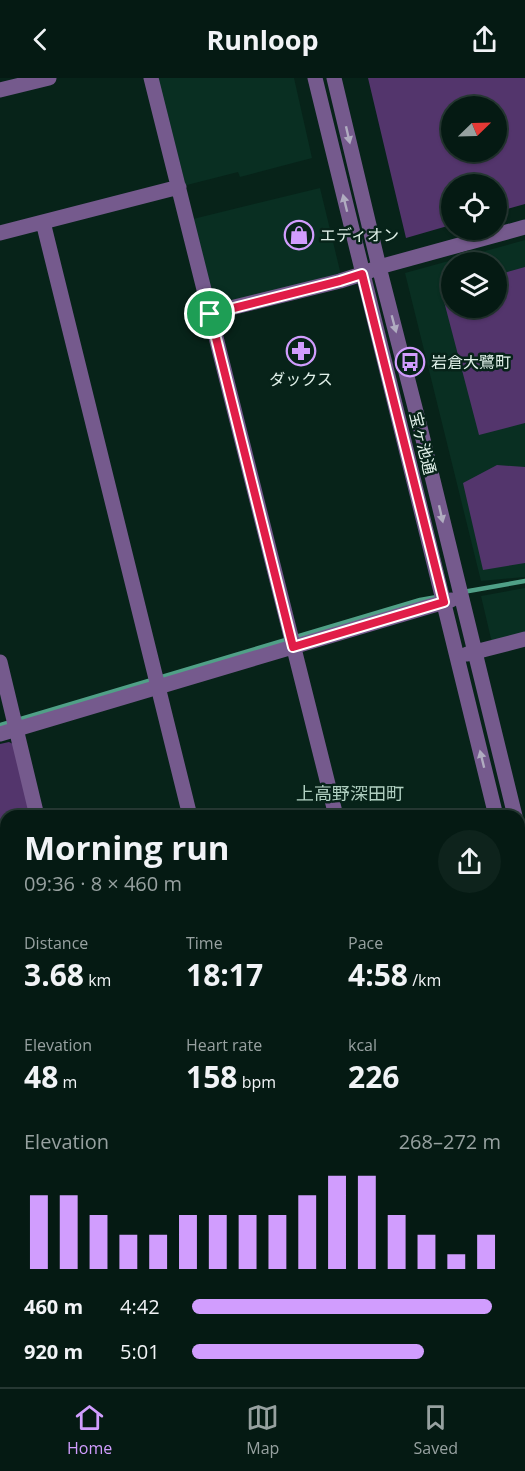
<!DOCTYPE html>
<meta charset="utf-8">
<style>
:root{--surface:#051a13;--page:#0e231c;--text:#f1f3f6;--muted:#97a1a0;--line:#263833;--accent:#d19dfe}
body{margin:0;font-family:"Open Sans","Noto Sans JP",sans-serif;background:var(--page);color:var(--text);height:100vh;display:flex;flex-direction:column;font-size:22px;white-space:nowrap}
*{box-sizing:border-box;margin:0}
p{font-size:20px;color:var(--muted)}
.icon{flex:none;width:33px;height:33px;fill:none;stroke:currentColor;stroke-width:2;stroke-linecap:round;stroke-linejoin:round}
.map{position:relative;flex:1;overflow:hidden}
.sheet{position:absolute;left:0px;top:732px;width:525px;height:578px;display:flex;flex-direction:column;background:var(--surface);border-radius:18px 18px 0 0;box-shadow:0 2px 4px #0004,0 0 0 2px var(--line)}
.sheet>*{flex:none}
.needle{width:39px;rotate:67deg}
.controls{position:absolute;left:441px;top:18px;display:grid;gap:12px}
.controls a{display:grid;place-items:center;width:66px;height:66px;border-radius:50%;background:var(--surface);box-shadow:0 2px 4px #0004,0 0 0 2px var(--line);font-size:30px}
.pin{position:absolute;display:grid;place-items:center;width:51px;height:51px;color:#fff;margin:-26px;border:3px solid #fff;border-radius:50%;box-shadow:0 2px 6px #0007}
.round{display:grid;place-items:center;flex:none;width:63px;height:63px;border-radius:32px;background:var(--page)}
.summary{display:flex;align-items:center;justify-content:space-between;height:102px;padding:0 24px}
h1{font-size:33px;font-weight:700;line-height:45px}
.stats{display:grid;grid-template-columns:repeat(3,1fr);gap:9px;height:102px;padding:6px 24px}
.stats div{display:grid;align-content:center}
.stats b{font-size:30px;font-weight:700}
.stats small{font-size:16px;font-weight:400}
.stats p{font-size:16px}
.chart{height:168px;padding:12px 24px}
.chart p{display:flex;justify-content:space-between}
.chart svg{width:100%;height:108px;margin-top:6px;stroke:var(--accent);stroke-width:6}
ul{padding:0 24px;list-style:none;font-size:20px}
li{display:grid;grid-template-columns:96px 72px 1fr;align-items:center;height:45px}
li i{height:15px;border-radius:8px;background:var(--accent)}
header{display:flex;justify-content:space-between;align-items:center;height:78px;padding:0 24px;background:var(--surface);font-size:27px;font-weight:700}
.tabs{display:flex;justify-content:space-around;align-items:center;height:84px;border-top:2px solid var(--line);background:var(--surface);font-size:16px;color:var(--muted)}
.tabs a{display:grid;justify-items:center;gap:3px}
.tabs .on{color:var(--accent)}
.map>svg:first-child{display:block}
</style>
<header><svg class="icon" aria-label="back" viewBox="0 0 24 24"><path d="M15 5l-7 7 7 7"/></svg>Runloop<svg class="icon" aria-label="share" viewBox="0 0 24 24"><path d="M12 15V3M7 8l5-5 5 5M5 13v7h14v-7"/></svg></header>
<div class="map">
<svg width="525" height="1309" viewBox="0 0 525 1309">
<rect width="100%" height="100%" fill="#072319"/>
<path fill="#092f22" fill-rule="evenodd" d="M156,0H294L312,80L240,99L238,94L183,108Z
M320,110L341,197L221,225L213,221L193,141Z
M525,162V499L481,503L405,195ZM452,184H496V230H452Z
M525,510V556L492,565L481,518Z
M142,1304H172L173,1309H114Z"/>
<path fill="#53356c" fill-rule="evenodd" d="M368,0H525V126L497,134L496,106H452L451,147L406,160ZM452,28H496V74H452Z
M525,189V345L479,357L441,212L451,209L452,230H496L497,197Z
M497,387L525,389V485L483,492L463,405Z
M9,664L15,667L32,738H6V749L0,751V666Z
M3,1019L6,1034V1071L0,1072V1020Z"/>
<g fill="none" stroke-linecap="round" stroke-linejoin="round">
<path stroke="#50a087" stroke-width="4.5" d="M463,514L525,503
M0,647L420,522L437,519"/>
<path stroke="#755a8d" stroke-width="15" d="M151,0L336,738
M315,0L496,738
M334,0L379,189L421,353L515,738
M0,12L49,0
M43,144L190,738
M0,155L179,109
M210,235L340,203L362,196L379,189L525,149
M467,576L525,561
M0,584L37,738
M0,656L451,522
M519,753L525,778
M0,755L6,754
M519,815L525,813
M519,830L525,854
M0,914L6,913
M0,1149L6,1148
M519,1191L525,1188
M79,1304L81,1309
M175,1304L177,1309
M469,1304L470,1309"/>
<path stroke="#ca9df3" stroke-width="15" d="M519,1201H525
M519,1220L525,1219
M0,1308L12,1304
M56,1309L72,1304"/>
</g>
<defs><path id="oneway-solid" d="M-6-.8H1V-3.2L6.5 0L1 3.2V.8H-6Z" transform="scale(1.5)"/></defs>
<g fill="#b0acc0">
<use href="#oneway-solid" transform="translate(348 57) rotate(77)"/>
<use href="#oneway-solid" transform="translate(345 125) rotate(-104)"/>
<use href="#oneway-solid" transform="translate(394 246) rotate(75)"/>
<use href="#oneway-solid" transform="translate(441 436) rotate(77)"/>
<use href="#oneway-solid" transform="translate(482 681) rotate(-104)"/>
</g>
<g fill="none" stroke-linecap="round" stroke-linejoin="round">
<g stroke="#fff" stroke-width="12">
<path id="route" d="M362,196L444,524L293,569L210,236L340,203Z"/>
</g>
<use href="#route" stroke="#e11d48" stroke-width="8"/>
</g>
<defs>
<g id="shop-ring" transform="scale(1.5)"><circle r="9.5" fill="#072319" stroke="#d19dfe" stroke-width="1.5"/><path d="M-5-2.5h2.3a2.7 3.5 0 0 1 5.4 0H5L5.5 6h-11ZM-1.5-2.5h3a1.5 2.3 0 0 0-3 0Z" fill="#d19dfe"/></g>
<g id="pharmacy-ring" transform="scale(1.5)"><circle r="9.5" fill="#072319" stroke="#d19dfe" stroke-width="1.5"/><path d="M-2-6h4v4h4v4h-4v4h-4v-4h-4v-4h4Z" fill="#d19dfe"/></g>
<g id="bus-ring" transform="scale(1.5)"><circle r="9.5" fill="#072319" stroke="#d19dfe" stroke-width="1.5"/><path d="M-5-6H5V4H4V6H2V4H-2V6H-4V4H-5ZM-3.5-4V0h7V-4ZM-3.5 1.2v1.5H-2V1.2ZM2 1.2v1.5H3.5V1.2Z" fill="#d19dfe"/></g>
</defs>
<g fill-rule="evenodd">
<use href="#shop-ring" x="299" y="157"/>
<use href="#pharmacy-ring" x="301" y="273"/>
<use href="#bus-ring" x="410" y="284"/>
</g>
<g text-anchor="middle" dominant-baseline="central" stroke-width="5" stroke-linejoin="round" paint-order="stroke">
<g font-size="16" fill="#e0f0e9" stroke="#072319" text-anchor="start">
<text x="320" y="157">エディオン</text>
<text x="431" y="284">岩倉大鷺町</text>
<text x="301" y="301" text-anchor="middle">ダックス</text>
</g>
<g font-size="16" fill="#e0f0e9" stroke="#072319">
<text transform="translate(423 365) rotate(76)">宝ヶ池通</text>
</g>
<g font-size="18" fill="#b0cfc1" stroke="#072319">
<text x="350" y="715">上高野深田町</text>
</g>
</g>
</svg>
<div class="controls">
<a><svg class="needle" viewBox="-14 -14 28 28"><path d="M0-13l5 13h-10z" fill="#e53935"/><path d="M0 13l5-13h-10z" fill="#97a1a0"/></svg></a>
<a><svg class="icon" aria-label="locate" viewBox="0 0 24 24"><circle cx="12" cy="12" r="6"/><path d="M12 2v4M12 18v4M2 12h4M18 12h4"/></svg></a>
<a><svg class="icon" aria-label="layers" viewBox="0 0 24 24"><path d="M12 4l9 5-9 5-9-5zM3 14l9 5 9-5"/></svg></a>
</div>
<div class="pin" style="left:210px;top:236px;background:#1e9e55"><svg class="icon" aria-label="arrive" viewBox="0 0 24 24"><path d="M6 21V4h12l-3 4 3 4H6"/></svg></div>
<section class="sheet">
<div class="summary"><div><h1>Morning run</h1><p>09:36 · 8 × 460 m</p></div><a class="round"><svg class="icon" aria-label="share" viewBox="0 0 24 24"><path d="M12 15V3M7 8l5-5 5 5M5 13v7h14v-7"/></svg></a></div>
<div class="stats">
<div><p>Distance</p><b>3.68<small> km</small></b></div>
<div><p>Time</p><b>18:17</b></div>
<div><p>Pace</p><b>4:58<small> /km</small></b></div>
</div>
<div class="stats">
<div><p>Elevation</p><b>48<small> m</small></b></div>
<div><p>Heart rate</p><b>158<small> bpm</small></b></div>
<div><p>kcal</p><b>226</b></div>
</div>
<div class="chart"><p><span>Elevation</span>268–272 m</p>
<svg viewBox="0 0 160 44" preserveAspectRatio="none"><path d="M5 44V14M15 44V14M25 44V22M35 44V30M45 44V30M55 44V22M65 44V22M75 44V22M85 44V22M95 44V14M105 44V6M115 44V6M125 44V22M135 44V30M145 44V38M155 44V30"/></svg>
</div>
<ul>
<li><b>460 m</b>4:42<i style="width:97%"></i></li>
<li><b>920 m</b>5:01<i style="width:75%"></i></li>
</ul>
</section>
</div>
<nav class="tabs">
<a class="on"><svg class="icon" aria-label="home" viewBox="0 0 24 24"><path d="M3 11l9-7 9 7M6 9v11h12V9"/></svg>Home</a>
<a><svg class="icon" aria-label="map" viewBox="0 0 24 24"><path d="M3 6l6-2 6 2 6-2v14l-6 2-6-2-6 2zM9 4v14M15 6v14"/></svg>Map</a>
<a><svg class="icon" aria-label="saved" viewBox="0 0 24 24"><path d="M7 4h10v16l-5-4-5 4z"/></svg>Saved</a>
</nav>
